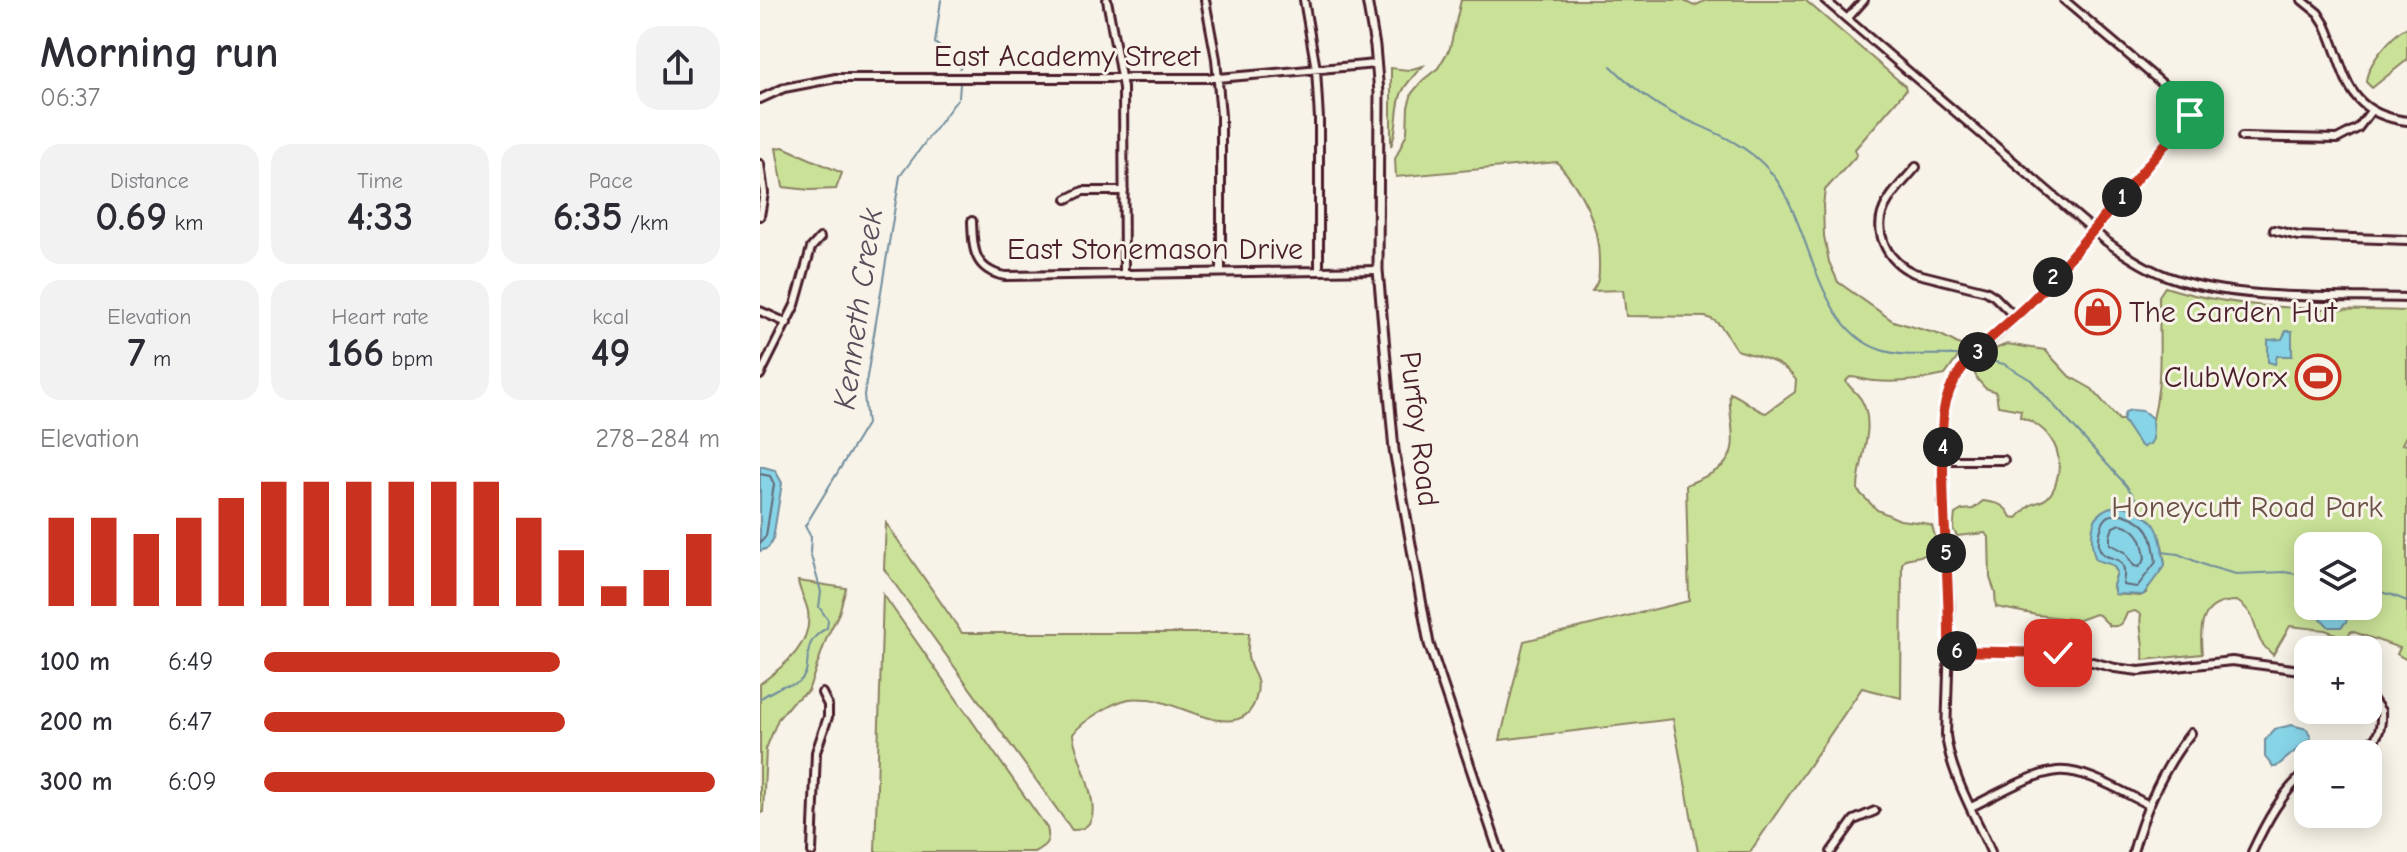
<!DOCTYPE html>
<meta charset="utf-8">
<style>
:root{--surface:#fff;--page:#f2f2f3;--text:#2b2b33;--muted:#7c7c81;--accent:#c8321e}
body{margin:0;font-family:"Comic Neue",sans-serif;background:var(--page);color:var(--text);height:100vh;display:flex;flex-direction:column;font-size:30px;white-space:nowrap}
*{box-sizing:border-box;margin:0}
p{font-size:26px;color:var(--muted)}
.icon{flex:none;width:44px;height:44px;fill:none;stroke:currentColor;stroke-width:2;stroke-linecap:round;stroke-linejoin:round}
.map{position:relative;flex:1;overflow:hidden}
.details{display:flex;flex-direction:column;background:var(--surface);width:760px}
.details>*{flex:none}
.buttons{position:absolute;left:1534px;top:532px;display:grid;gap:16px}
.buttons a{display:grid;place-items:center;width:88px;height:88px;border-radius:16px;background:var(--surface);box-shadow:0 4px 20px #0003;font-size:40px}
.pin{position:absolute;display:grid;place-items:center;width:68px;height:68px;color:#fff;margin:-34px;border-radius:16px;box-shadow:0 4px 12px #0006}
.km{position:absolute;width:40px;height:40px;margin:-20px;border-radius:50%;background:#222;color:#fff;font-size:22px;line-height:40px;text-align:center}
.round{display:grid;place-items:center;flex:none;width:84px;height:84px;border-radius:24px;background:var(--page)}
.summary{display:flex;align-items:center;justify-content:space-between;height:136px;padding:0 40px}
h1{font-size:44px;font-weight:800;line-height:60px}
.figures{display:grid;grid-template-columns:repeat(3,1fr);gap:12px;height:136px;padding:8px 40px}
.figures div{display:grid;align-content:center;border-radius:20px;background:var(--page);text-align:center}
.figures b{font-size:40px;font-weight:800}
.figures small{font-size:22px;font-weight:400}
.figures p{font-size:22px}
.chart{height:224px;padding:16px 40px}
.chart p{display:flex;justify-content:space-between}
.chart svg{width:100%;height:144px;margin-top:8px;stroke:var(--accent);stroke-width:6}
ul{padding:0 40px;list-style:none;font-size:26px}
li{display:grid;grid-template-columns:128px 96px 1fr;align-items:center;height:60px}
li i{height:20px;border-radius:10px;background:var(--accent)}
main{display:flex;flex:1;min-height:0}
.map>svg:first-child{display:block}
</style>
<main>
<section class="details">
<div class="summary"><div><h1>Morning run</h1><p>06:37</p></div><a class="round"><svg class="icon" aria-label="share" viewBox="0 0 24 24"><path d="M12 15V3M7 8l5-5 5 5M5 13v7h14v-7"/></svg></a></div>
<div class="figures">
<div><p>Distance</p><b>0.69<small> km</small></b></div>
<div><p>Time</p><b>4:33</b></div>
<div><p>Pace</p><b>6:35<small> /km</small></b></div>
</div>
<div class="figures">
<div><p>Elevation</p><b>7<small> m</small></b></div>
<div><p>Heart rate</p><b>166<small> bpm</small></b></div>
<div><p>kcal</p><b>49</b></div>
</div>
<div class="chart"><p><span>Elevation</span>278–284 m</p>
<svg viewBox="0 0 160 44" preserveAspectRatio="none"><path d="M5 44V17M15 44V17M25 44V22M35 44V17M45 44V11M55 44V6M65 44V6M75 44V6M85 44V6M95 44V6M105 44V6M115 44V17M125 44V27M135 44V38M145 44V33M155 44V22"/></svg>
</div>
<ul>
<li><b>100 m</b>6:49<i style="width:65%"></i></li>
<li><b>200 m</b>6:47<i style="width:66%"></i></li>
<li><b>300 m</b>6:09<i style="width:99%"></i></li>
</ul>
</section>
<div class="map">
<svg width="1647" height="852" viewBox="0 0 1647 852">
<rect width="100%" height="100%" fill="#f7f3e8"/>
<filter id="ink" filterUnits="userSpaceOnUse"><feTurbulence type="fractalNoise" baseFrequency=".0125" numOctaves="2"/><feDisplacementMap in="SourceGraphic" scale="16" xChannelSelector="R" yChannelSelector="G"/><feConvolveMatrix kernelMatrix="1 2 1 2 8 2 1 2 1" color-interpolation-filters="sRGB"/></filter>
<g filter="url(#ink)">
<path fill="#cae298" stroke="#8a8062" stroke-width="2" fill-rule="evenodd" d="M701,0H922L934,6L947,0H1045L1145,86L1146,90L1095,149L1097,155L1065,190L1063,205L1064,236L1069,262L1078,282L1133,321L1181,335L1202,346L1203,350L1185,375C1163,380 1137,383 1115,381C1106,381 1099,377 1090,377L1086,381C1090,389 1098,393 1102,401C1117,429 1097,463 1098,491L1117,510L1140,520L1164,523L1172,526L1178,547L1176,553L1145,559L1142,564L1141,698L1102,688L990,852H938L913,719L740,740L764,641L929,601L926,485C937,480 952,475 961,467C983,450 967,417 970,393C984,398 992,409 1006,413L1035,392L1036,380C1022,360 999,357 977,350C966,336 963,321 945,317L866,316L863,290L832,291C840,281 839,274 839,261C839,222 822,191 797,162L636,177L635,159L647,133L648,107L652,93L663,80L678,68L690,48Z
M1647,27V60L1612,88L1606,82C1607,64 1631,36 1647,27Z
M663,66C655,74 647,82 642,92C635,108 639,127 631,146V68L648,70Z
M23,147L82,173L76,189L50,190L23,187L16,148Z
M1405,287C1483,312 1566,308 1647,311V434L1642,444L1647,445V660L1637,654L1640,648L1591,631L1587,638L1565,630L1530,626L1513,655C1509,651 1502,645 1500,640C1492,622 1496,614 1477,601C1441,601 1439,625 1442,654L1383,660C1385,643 1378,627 1381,615L1375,611L1367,613C1363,623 1362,627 1350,626L1339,615L1335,614L1319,620L1277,615L1236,607L1235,592L1230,578L1229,537L1225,533L1197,536L1193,529L1195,514L1202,510L1213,509L1223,501C1237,503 1245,504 1251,517L1257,518C1261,514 1266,508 1271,505C1277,502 1283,502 1288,497C1295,490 1296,483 1298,474C1303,447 1286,425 1260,417L1261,410L1238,406L1236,392L1225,388L1218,380L1215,374L1216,368L1221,362L1237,348L1247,344L1285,350L1309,376L1332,389L1359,420H1363L1383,447C1405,402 1399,347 1399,296ZM1402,545L1405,565L1390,583L1386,593L1380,596L1355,594L1353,586L1357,572L1353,565ZM1548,546H1608L1610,605L1599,612L1589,609L1586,614H1558L1555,606H1548Z
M126,523L202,633H489C489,640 487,650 488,657C491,675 502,676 496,698C483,747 418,701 388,699C382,699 375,698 369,699C353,702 322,721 313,734C313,755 358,830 312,830L124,569Z
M38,581L86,588L79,613L67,637L48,691L32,702L18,719L6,749L3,812L0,813V684C23,666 53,645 48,612C47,603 40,593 38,581Z
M123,594L287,828C291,842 285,846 274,852H115Z"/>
<path fill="#87d4e7" stroke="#6f8c9c" stroke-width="2" d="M1526,331H1532V356H1517L1515,364L1508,362V340L1522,339Z
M1371,410L1383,411L1392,418L1393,439L1390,444L1383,447L1379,444L1363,420L1365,412Z
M0,466L15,470L22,483L13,539L8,548L0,551Z
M1364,506C1401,519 1399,530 1405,565L1383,595L1355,594L1353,586L1357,572L1353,565L1336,560C1330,546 1329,518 1344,510C1350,506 1357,506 1364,506Z
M1608,596L1611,600L1607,609L1601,613L1589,609L1586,622L1581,627H1569L1562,620L1555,607L1608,606Z
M1532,725L1547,729L1551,738L1516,767H1513L1505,757V740L1515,729Z"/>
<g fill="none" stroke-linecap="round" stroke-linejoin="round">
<path stroke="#626776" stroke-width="2" d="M0,474L10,476L14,484L6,536L0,543
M1362,514C1390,522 1393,535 1396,562L1377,587L1363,585C1363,579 1366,573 1363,566C1358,555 1348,560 1342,553C1335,545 1341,520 1349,516C1351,515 1360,514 1362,514Z
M1361,524C1379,529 1383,540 1385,559L1379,567L1374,566L1365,552L1350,544V536L1353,527Z"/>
<path stroke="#6f8c9c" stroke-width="2" d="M181,0L175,43L201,65L200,68
M851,66C870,85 890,102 914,114C947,130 982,140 1008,169C1052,217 1052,328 1121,350C1149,359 1177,352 1206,356
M1218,358L1244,364L1271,380L1366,485L1378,502L1386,517
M1402,552L1418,554L1447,566L1476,574L1524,572L1548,576
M1608,589L1632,595L1647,601
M0,699C6,694 15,690 22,686C28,684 36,686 40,681C56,667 36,644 67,628L68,620L59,607L61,592L50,552L51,537L45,526L107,424L104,395L140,176L199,97L200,84"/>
<g stroke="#4a1f2b" stroke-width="12">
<path id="minor" d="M347,0L363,88L364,274
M445,0L456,59L461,116V272
M544,0L556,69L559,119V270
M1065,0L1346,241C1365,255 1386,269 1409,277C1476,301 1576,296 1647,298
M1542,0L1558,13L1565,24C1587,72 1583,113 1647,121
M1087,19L1104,0
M0,99L24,88L76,78H458L616,64
M1482,137L1577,139L1598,128L1611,111
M0,164L4,193L0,216
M1156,167C1147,178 1135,189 1128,201C1110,229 1126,261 1154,273L1226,291L1234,296L1255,317
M307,199L323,191H364
M212,221C213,248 213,270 245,276L618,270
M1514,230L1538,236L1647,240
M0,311L27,323
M0,375L35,305L51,248L60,238
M1183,460H1244
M1189,651L1298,653L1355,668L1379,671L1472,661L1548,671
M1581,754C1608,747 1623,743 1621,711L1608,693
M1211,807C1236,795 1270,774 1297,771C1324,768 1364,793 1389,805
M52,852L56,752L68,717V705L62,693
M1071,852L1094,820L1115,811
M1231,852C1215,815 1191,776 1186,735L1190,609L1183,500V417L1189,391L1202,368L1279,294L1430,115L1429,107L1424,102L1304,0
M1373,852C1385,809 1403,768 1431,733
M1492,852C1506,822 1522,792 1548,770"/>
</g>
<g stroke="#4a1f2b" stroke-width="13">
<path id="tertiary" d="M607,0L615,46L619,93L618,270L634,450L669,644L739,852"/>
</g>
<use href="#minor" stroke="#f7f3e8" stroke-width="6"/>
<use href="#tertiary" stroke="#f7f3e8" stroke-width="7"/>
</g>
</g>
<g fill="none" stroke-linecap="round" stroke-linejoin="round" filter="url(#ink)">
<g stroke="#fff" stroke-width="16">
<path id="route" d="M1298,653L1189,651C1190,590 1183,529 1183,468C1183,446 1180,423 1186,401C1198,354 1250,327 1280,292C1331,234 1380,174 1430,115"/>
</g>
<use href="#route" stroke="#c8321e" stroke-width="10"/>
</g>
<defs>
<g id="shop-ring" transform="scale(2.3)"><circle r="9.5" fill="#f7f3e8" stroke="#c8321e" stroke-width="1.5"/><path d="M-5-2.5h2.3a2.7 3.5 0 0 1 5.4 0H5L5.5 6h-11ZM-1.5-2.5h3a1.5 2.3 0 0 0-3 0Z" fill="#c8321e"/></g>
<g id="stadium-ring" transform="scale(2.3)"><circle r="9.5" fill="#f7f3e8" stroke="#c8321e" stroke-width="1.5"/><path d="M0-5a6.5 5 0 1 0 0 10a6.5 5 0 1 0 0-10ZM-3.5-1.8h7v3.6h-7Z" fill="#c8321e"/></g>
</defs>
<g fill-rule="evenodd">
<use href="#shop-ring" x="1338" y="312"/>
<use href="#stadium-ring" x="1558" y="377"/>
</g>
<g text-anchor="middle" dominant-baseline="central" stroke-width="6" stroke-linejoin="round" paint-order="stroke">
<g font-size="30" fill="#4a1f2b" stroke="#f7f3e8">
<text x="307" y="56">East Academy Street</text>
<text x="395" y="249">East Stonemason Drive</text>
<text transform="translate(659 429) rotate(83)">Purfoy Road</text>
</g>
<g font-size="30" fill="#4a1f2b" stroke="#f7f3e8" text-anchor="start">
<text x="1369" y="312">The Garden Hut</text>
<text x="1527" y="377" text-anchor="end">ClubWorx</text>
</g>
<g font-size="30" fill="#6a5046" stroke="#f7f3e8">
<text x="1487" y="507">Honeycutt Road Park</text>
</g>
<g font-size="32" font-style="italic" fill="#594c5a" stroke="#f7f3e8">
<text transform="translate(98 309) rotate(-82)">Kenneth Creek</text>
</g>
</g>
</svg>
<div class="buttons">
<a><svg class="icon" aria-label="layers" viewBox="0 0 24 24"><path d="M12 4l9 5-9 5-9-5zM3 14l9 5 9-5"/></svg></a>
<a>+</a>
<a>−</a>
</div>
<div class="pin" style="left:1430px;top:115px;background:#1e9e55"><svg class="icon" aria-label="arrive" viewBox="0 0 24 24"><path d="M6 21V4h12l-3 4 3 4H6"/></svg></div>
<div class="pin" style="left:1298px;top:653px;background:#d93025"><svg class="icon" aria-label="check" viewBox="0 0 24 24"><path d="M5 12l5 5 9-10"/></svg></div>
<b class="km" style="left:1362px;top:197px">1</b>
<b class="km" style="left:1293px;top:277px">2</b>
<b class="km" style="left:1218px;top:352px">3</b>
<b class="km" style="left:1183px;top:447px">4</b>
<b class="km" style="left:1186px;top:553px">5</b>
<b class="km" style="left:1197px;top:651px">6</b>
</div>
</main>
